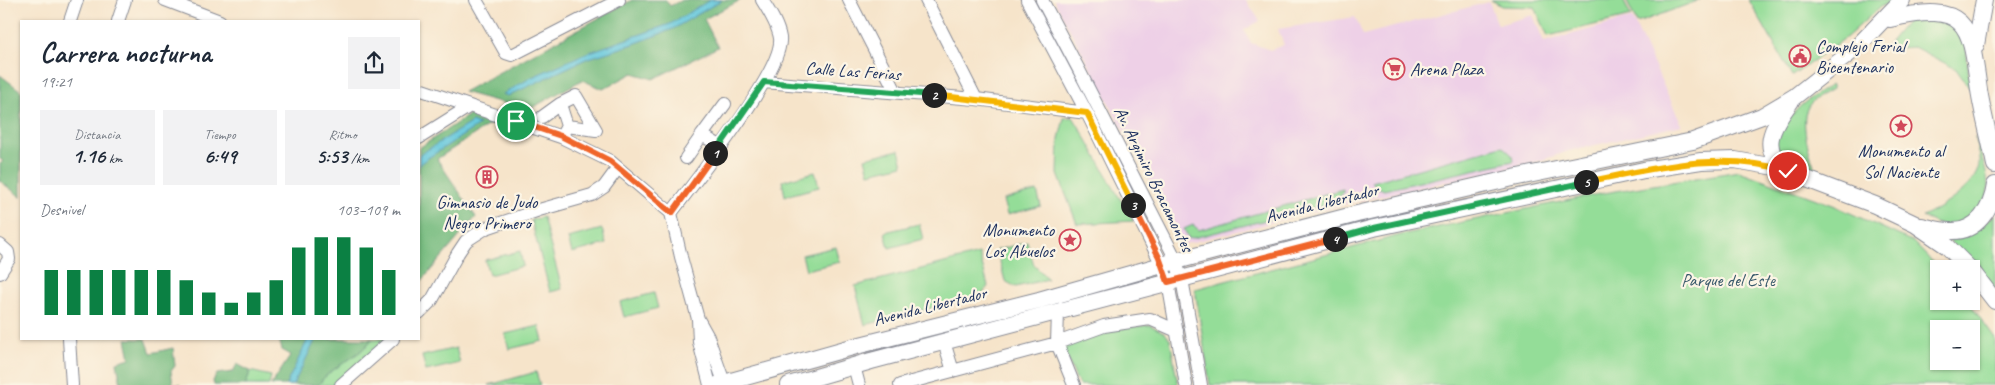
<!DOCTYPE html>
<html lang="es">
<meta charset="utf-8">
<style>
:root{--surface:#fff;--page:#f2f2f3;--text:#1f2937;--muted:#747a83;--accent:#0b8043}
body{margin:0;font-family:Caveat,sans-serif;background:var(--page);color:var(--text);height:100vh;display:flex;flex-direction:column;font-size:19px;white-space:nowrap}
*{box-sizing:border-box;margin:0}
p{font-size:16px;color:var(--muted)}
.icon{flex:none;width:28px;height:28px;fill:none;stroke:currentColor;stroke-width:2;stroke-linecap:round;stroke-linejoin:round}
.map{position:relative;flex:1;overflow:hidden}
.sheet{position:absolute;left:20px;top:20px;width:400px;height:320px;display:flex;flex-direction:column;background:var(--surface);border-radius:0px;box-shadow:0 1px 4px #0004}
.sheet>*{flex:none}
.fabs{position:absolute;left:1930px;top:260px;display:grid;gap:10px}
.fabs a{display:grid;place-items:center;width:50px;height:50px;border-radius:0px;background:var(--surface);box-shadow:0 1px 4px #0004;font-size:25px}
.pin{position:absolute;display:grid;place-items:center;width:42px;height:42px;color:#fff;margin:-21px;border:2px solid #fff;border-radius:50%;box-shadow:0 1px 5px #0007}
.km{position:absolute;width:25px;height:25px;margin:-12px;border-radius:50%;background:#222;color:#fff;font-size:14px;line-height:25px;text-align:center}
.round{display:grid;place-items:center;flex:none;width:52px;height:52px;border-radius:0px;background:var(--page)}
.head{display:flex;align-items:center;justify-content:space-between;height:85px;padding:0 20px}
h1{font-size:28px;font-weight:700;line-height:38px}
.stats{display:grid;grid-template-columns:repeat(3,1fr);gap:8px;height:85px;padding:5px 20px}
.stats div{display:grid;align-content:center;border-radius:0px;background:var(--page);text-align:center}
.stats b{font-size:21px;font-weight:700}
.stats small{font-size:14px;font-weight:400}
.stats p{font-size:14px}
.chart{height:140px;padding:10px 20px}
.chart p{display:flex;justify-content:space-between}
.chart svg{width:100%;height:90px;margin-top:5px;stroke:var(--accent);stroke-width:6}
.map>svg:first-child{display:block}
</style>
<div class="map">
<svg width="1995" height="385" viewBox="0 0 1995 385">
<rect width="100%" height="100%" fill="#fcf5e5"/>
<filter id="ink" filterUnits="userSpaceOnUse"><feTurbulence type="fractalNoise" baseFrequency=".02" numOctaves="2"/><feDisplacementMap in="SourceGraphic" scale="10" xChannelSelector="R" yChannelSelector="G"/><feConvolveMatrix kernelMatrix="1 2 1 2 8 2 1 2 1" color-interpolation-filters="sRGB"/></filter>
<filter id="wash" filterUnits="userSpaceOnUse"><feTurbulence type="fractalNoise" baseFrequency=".0096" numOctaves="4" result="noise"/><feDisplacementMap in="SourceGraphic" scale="20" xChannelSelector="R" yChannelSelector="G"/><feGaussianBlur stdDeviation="1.12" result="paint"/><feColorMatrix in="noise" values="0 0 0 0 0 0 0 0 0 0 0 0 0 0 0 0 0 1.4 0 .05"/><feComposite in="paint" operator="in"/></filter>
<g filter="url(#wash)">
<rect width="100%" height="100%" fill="#f6e4ca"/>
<path fill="#eed0e7" d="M1054,0H1246L1260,21L1244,30L1251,43L1270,50L1284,45L1278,29L1355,17L1363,35L1489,2L1498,25L1533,15L1544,42L1632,18L1682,125L1569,151L1536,162L1354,202L1185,244L1182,241Z"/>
<path fill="#94dd98" stroke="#58867b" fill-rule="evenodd" d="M1491,0H1623L1631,16L1548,36L1535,7L1502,6Z
M1626,0H1700L1637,23Z
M1749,0H1894L1880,7L1848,36L1792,76Z
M1935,9L1965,35L1970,89L1956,69L1914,47L1884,49L1913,14Z
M1832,85V89C1824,94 1810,100 1807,109C1800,125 1810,156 1816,171C1795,163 1783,162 1774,140C1793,111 1801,102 1832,85Z
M1073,117C1095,151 1111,187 1134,221L1077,224L1058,174L1059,139L1064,118Z
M1975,137C1980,154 1994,185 1985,201C1981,208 1975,214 1970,220L1942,226L1922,217C1941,208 1975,188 1979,165C1980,157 1976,146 1975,137Z
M1502,146L1512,155L1513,161L1384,190L1377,187L1372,182Z
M899,150L903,165L869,173L865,158Z
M1739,171L1833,205L1913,242L1939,269V301H1968L1995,339V385H1210L1195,289L1405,234L1604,193ZM1939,329H1971V361H1939Z
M815,172L819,187L785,196L782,181Z
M1343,189V193L1336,201L1307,210L1189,239L1184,229L1193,225L1199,230Z
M1037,191L1041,206L1007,215L1003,200Z
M1995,214V294L1947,238L1977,230Z
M543,217L562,289L550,292L531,220Z
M919,224L923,239L889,248L885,232Z
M602,229L606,244L572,253L568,238Z
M1027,242L1034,265L1048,279L1016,287L1005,281L997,250Z
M836,247L840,262L806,270L802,255Z
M520,251L523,266L489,275L485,260Z
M979,254L988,286L982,295L865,325L855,286Z
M654,293L658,308L624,317L620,302Z
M1150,325L1165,333L1170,339L1178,385H1079L1063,349C1093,330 1116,329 1150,325Z
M539,326L543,341L509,349L505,334Z
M372,339H388L337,385H318C332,365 358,359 372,339Z
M456,348L460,363L426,371L422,356Z
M250,371L271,376L269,385H246Z
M536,372L540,385H489L493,384Z"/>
<path fill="#77bc80" stroke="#49766f" d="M632,0H666L670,6L682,0H741L704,19L718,47L653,79L633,73L603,89L582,80L528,110L463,92Z
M0,75L21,91V197L0,181V164L3,161L0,159Z
M469,115L493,122L437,159L476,217L419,284V148Z
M126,339H146L151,353L173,348L175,366L171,371L173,384L180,385H121L117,362L130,358Z
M279,339H372C358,359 332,365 318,385H271L291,355L282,350Z
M237,364L250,371L246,385H214L213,381L217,374L233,372Z"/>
<path fill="#5fc6dc" stroke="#3d7a9d" d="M710,0H722L673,29L631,45L586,59L508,96L503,94L532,77L584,54L670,24Z
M472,122L479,125L422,162L419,166V155Z
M308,339H316L293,385H286Z"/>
</g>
<g filter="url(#ink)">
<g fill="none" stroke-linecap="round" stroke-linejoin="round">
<g stroke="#888a94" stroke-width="14">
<path id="minor" d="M165,0L220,21
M476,0L506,53L512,55L619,0
M849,0L896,92
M926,0L976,99
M1027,0L1087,113L1162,265L1168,282L1186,385
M1042,0L1078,68L1172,252L1182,279L1201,385
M70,21L77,0
M118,21L125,0
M764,82L976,99L1087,113
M419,89L561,137L610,161L671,213L681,257L698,319L699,342L710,385
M542,117L560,104
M702,135L725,104
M561,137L567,126L560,104L576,96L596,130L567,126
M419,138L470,106
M686,158L702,135L720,146
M671,213C694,183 784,70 780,38C778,25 769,11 762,0
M0,245L8,252L9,259L0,273
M1058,312L1057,343L1074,385
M419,313L432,300L458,253L466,241L486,228L539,210L592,195L604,187L618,168
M698,319L708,337L725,385
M69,339L72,385
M944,342L953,371
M854,366L859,385
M341,385L393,339
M900,385L1057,343L1104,326L1150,319L1177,331"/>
</g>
<g stroke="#888a94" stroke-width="18">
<path id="major" d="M1890,19C1970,0 1970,27 1979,90C1983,115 1990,140 1995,165
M1976,45L1984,0
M1788,171C1756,148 1774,126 1791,101
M1922,226C1931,228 1940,231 1950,231C1977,233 1992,208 1995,185
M1971,270L1995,301
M717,385L856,346L1039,300L1176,261L1357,214L1513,178L1693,141L1762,116L1794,97L1855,49L1902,0
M789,385L871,361L1374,228L1644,170L1701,161L1735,160L1775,167L1875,205L1915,224L1947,246L1970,269"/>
</g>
<use href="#minor" stroke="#fff" stroke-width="12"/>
<use href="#major" stroke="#fff" stroke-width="16"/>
</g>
</g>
<g fill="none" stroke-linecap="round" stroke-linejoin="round" filter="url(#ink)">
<g stroke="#fff" stroke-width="10">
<path id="split-1" d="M516,121L561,136L610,161L672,213L715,153"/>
</g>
<g stroke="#fff" stroke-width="10">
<path id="split-2" d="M715,153L764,82L934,95"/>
</g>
<g stroke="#fff" stroke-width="10">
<path id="split-3" d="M934,95L1087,113L1133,205"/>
</g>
<g stroke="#fff" stroke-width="10">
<path id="split-4" d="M1133,205L1159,257L1168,282L1335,239"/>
</g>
<g stroke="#fff" stroke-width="10">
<path id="split-5" d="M1335,239L1374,228L1586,182"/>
</g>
<g stroke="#fff" stroke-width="10">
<path id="split-6" d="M1586,182C1652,169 1721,150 1788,171"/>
</g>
<use href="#split-1" stroke="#f0652b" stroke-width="6"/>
<use href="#split-2" stroke="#22a559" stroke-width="6"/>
<use href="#split-3" stroke="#f5b400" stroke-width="6"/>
<use href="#split-4" stroke="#f0652b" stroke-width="6"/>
<use href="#split-5" stroke="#22a559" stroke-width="6"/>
<use href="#split-6" stroke="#f5b400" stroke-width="6"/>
</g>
<defs>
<g id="civic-ring" transform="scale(1.125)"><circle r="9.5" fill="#fcf5e5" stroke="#d1495b" stroke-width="1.5"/><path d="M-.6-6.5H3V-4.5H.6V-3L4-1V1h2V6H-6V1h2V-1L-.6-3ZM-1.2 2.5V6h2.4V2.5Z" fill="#d1495b"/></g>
<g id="supermarket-ring" transform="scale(1.125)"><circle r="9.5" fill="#fcf5e5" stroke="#d1495b" stroke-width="1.5"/><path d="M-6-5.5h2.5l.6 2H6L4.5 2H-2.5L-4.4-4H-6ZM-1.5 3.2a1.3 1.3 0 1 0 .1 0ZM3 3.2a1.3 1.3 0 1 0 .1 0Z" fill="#d1495b"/></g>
<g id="sight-ring" transform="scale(1.125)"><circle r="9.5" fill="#fcf5e5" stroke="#d1495b" stroke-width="1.5"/><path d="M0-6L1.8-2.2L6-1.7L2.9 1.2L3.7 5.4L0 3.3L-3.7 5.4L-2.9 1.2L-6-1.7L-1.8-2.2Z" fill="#d1495b"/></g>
<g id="building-ring" transform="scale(1.125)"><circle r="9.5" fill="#fcf5e5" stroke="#d1495b" stroke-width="1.5"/><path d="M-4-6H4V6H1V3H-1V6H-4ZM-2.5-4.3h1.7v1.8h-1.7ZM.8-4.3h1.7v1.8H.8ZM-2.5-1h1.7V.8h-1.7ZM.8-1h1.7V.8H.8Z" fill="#d1495b"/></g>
</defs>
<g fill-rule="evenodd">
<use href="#civic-ring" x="1800" y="56"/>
<use href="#supermarket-ring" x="1394" y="69"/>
<use href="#sight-ring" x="1901" y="126"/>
<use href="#building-ring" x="487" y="177"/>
<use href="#sight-ring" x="1070" y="240"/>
</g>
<g text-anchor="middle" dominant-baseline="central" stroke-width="4.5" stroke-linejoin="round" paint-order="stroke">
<g font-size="18" fill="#1b2f5e" stroke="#fcf5e5" text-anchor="start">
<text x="1816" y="46">Complejo Ferial<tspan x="1816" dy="21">Bicentenario</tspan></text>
<text x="1410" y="69">Arena Plaza</text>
<text x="1901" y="151" text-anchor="middle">Monumento al<tspan x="1901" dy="21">Sol Naciente</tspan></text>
<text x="487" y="202" text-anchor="middle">Gimnasio de Judo<tspan x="487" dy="21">Negro Primero</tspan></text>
<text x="1054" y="230" text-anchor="end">Monumento<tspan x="1054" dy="21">Los Abuelos</tspan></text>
</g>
<g font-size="18" fill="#1b2f5e" stroke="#fcf5e5">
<text transform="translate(853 71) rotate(4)">Calle Las Ferias</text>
<text transform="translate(1154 179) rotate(64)">Av. Argimiro Bracamontes</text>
<text transform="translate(1322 203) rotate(-14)">Avenida Libertador</text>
<text transform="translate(930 306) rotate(-14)">Avenida Libertador</text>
</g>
<g font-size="18" fill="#395a6c" stroke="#fcf5e5">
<text x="1728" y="280">Parque del Este</text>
</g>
</g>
</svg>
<div class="fabs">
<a>+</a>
<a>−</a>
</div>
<div class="pin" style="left:516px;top:121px;background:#1e9e55"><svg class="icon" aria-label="arrive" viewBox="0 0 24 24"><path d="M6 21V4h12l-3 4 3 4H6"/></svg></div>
<div class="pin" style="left:1788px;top:171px;background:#d93025"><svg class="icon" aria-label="check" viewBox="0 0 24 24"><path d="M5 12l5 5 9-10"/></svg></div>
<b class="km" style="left:715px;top:153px">1</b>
<b class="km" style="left:934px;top:95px">2</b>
<b class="km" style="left:1133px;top:205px">3</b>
<b class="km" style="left:1335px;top:239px">4</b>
<b class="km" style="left:1586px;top:182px">5</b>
<section class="sheet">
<div class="head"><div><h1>Carrera nocturna</h1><p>19:21</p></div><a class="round"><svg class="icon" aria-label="share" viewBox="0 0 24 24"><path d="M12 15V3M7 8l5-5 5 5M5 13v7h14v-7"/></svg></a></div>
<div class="stats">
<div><p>Distancia</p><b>1.16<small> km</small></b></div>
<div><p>Tiempo</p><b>6:49</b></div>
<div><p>Ritmo</p><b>5:53<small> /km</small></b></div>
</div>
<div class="chart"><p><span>Desnivel</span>103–109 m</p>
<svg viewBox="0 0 160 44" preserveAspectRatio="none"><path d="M5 44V22M15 44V22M25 44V22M35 44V22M45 44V22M55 44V22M65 44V27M75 44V33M85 44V38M95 44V33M105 44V27M115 44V11M125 44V6M135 44V6M145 44V11M155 44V22"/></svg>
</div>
</section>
</div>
